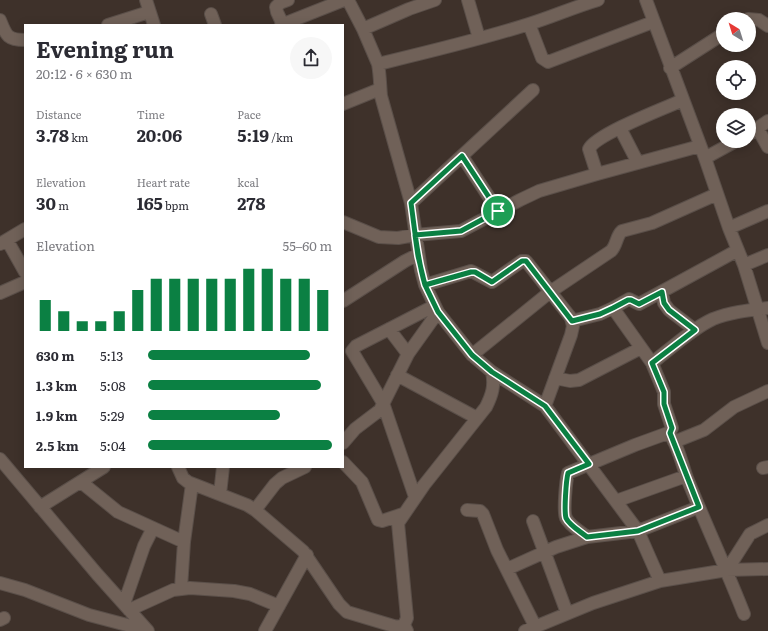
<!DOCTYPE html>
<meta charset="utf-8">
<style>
:root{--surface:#fff;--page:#f7f7f7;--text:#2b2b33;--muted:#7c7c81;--accent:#0b8043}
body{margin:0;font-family:Literata,serif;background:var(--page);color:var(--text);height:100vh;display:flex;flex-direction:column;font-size:15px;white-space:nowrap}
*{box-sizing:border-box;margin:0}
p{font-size:13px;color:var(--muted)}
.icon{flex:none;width:22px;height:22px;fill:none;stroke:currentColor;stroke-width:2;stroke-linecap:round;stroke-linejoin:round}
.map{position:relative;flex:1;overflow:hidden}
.panel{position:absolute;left:24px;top:24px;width:320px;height:444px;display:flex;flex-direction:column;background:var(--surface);border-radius:0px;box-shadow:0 2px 10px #0003}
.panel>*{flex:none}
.needle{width:26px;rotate:322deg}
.tools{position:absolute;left:716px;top:12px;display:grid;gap:8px}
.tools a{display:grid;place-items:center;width:40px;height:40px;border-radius:50%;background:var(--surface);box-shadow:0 2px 10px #0003;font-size:20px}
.pin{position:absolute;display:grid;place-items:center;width:34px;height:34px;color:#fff;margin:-17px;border:2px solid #fff;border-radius:50%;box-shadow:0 1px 4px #0007}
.round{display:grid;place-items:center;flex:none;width:42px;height:42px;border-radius:21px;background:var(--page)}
.headline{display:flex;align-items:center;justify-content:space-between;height:68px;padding:0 12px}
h1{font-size:22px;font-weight:700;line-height:30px}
.stats{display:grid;grid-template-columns:repeat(3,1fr);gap:6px;height:68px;padding:4px 12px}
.stats div{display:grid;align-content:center}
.stats b{font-size:17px;font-weight:700}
.stats small{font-size:11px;font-weight:400}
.stats p{font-size:11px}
.chart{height:112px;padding:8px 12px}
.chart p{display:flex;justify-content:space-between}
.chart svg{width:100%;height:72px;margin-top:4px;stroke:var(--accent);stroke-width:6}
ul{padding:0 12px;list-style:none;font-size:13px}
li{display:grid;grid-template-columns:64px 48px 1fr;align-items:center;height:30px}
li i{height:10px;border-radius:5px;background:var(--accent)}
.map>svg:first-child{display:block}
</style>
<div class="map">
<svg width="768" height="631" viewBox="0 0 768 631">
<rect width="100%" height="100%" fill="#3e312a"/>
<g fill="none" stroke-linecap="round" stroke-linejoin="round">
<g stroke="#5a4f49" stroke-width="14">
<path id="minor" d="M146,0L154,25
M348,0L363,29L378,64
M468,0L479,38
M598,0C574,7 552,17 529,24C479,40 428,52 378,64C380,74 380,85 381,96L411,203L421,270L425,285L438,312L472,355L492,372L545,406L638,531L660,581
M646,0L705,158L729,228L744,265L768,343
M211,14L215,25
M748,19L759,20L768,26
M0,20C6,35 7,40 25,40
M529,24L542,58L548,62L653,22
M108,25L149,12
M281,25L344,0
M283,25L277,12L276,7L280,3L288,0
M363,29L409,9L435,0
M670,68L723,34
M343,104L380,89
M620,128L638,163
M758,129L768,147
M749,134L768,121
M462,156L498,211
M705,158L736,141
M597,174L589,149C596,134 665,108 683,100
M411,203L533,90
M343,222L379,237L398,238L415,235L461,231L520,200L539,191L597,174L700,146
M729,228L768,211
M7,240L25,272
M0,244L25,229
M744,265L768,255
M425,285L471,271L475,273L492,282L522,261H526L571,318L573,326L571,335L545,406
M662,292L664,303L669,310L695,330
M0,293L25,282
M343,301L405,261L417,255
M613,308L652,363L664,392V404L672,428L669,433
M572,321L600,314L613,308L629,299L639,304L738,250
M389,329L408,354
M472,355L550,292L611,251C617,245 616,236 622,231L652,223L717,194
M652,363C670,349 693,328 713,319C730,312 750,310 768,308
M397,375L477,418
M555,378L570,381L579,380L641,348
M674,442L704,430L734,407L768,391
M343,443L355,429L380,410L408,354L438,312
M0,459L97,574L148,631
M343,462L362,482L378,520L382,521L403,514
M178,467L183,478L188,482L247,505L255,510L303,551L339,604L347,612L397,627L404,625
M763,468L768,467
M81,482L118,512L184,542
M220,494L223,467
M415,497L383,403L352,351L356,346L434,306
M616,501L686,476
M40,507L104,467
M255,510L275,484L282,478L305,467
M467,510L480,511L483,514L497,550L535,626
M533,521L567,613
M587,537C581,532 569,525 566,518C563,511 566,481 568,473L635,445L668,433C676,439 683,467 687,478C705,523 726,568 744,614
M507,569L556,547L587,537L638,531L699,507
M727,570L750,534L768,525
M0,583L25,590L89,615L127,625L144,631
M181,588L184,542L192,484
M124,604L144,546L153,528
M129,610L173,590L190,588L234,591L250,594L279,606
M0,620L4,618
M265,631L307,555
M407,631L404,625L407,618L398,523L424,485L486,407C492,395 495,386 492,372
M525,631L593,603L660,581L727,570L768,569"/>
</g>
<use href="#minor" stroke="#706158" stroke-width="12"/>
</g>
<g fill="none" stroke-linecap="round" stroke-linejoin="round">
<g stroke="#fff" stroke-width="8">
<path id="route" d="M498,211L461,231L415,235L418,256L425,285L438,312L472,355L492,372L545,406L589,464L568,473C566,481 564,511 566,518C569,525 581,532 587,537L638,531L699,507L670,433L672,428L664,404V392L652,363L695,330L669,310L664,303L662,292L639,304L631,300H628L613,308L600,314L572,321L526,261H522L492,282L475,272H471L425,285C417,258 415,231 411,203L462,156L498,211"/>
</g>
<use href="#route" stroke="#0b8043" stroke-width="5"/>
</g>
</svg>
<div class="tools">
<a><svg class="needle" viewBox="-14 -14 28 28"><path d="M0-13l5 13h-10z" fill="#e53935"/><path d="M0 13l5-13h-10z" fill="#7c7c81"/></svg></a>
<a><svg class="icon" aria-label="locate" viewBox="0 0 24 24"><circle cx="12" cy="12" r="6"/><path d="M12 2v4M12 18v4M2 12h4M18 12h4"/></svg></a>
<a><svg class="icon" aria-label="layers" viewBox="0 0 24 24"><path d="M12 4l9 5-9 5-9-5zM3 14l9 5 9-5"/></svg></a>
</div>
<div class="pin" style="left:498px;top:211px;background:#1e9e55"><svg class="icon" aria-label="arrive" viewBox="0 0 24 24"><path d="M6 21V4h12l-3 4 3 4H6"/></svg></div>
<section class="panel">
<div class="headline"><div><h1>Evening run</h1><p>20:12 · 6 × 630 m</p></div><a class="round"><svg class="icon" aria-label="share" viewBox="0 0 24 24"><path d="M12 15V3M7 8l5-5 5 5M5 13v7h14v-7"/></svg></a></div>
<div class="stats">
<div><p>Distance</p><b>3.78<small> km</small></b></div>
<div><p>Time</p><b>20:06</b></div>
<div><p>Pace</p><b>5:19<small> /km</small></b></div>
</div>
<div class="stats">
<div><p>Elevation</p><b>30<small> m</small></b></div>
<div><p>Heart rate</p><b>165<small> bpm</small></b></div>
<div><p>kcal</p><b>278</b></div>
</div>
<div class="chart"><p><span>Elevation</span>55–60 m</p>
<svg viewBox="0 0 160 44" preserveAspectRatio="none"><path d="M5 44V25M15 44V32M25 44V38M35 44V38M45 44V32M55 44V19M65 44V12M75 44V12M85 44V12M95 44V12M105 44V12M115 44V6M125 44V6M135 44V12M145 44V12M155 44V19"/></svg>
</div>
<ul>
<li><b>630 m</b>5:13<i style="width:88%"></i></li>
<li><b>1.3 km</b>5:08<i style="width:94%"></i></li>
<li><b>1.9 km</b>5:29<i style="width:72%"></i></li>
<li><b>2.5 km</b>5:04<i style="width:100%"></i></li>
</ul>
</section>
</div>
